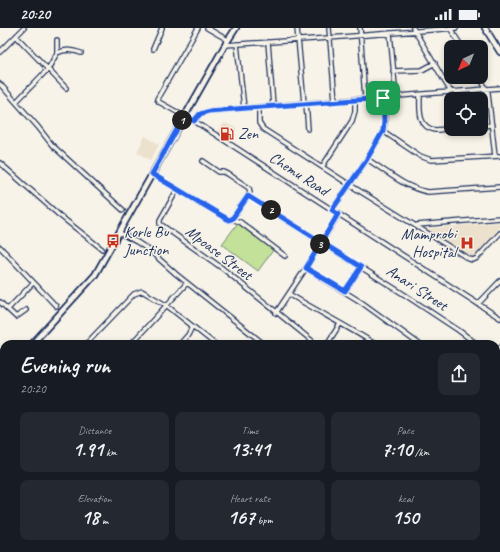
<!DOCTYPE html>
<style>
:root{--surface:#171b24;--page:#242831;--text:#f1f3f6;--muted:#9ea1a6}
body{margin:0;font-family:Caveat,sans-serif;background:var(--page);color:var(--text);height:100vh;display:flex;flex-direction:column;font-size:15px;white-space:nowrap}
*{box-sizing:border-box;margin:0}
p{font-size:13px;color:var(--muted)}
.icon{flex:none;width:22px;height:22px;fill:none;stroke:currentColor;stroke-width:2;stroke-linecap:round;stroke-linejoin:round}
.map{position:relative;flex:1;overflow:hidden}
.details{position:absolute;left:0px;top:312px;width:500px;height:212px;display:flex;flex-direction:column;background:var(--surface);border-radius:12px 12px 0 0;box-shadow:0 2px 6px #0003}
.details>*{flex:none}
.needle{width:26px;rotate:223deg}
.controls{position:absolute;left:444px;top:12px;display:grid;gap:8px}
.controls a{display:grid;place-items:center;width:44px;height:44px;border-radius:8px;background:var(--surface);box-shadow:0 2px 6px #0003;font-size:20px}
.pin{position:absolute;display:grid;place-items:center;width:34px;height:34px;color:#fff;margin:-17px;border-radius:8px;box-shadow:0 2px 6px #0006}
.km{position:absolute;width:20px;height:20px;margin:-10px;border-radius:50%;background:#222;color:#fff;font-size:11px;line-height:20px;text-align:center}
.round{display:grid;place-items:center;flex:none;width:42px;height:42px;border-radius:8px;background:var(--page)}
.head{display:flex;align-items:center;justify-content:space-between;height:68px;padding:0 20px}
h1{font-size:22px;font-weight:700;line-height:30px}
.metrics{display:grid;grid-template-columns:repeat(3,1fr);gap:6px;height:68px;padding:4px 20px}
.metrics div{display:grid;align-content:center;border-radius:8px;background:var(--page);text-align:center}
.metrics b{font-size:20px;font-weight:700}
.metrics small{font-size:11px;font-weight:400}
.metrics p{font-size:11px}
.status{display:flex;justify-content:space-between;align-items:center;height:28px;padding:0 20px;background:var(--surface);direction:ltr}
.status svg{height:11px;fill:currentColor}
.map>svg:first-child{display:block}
</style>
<div class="status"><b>20:20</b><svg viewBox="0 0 49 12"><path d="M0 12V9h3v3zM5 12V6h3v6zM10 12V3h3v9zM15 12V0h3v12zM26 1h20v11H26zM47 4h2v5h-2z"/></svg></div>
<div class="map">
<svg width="500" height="524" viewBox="0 0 500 524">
<rect width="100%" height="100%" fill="#f7f3e8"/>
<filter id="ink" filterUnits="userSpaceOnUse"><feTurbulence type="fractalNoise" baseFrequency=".025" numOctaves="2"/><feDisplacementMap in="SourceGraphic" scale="8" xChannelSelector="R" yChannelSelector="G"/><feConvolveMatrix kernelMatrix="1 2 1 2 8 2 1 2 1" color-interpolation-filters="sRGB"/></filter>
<g filter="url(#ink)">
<path fill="#ece1cc" d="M224,95L237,100L230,113L217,105Z
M145,108L159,116L151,132L137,124Z
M500,194V199L476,228L470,230L424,201Z"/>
<path fill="#c4e199" stroke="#70887c" d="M238,195L274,221L258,243L222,216Z"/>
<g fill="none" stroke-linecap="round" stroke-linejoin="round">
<path stroke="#5b93ae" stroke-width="1" d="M496,387H500
M310,524L314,520"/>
<g stroke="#1b2f5e" stroke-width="6">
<path id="minor" d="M207,0L228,12
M297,0L304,75
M329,0L335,73
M360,0L365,71
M413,0L451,64
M450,0L462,19
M390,5L396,68
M16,8L66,60
M268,14L273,77
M237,16L244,80
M225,17L329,10L456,0
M153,21L162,0
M0,24L24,0
M57,25C66,21 72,22 81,25
M393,43L422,42L435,35
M480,49L488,65L495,128
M0,56L38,99L52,117L123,182
M420,67C420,80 417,99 435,102C440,102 446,101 451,100
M16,74L48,41L57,25V12
M306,75L308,101
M259,79V95L263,101L350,157L469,231L473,232L477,230L500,205
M185,87L500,290
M184,88L159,74L157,71L198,0
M194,93L200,86L209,83L500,60
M481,98L492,97
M383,103L420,128L431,132L500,128
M367,131C386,143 405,160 428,164L500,159
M203,133L219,144H224L228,146L249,160L250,164L248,168L232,191
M0,135L59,187L102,221
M322,139L352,93L355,83V72
M152,146L229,192L232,191L240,194L285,228
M177,162L160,192V196L222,240L316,316
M248,168L405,267L458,302L477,316
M332,182L367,131L383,103L385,94L383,70
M417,197L500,190
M120,205L137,214L149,222L176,246L264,316
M0,219L56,278
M306,240L361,274L419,316
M345,263L361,239
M289,266C317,283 347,298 375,316
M0,274L16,289L26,282
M478,276L500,253
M8,281L33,255
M276,285L306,240L338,187
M86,316L134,266L142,263L166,277L215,316
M131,316L187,255
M180,316L188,307L192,299
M327,316L340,296
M0,324L4,328
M496,324L500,319
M496,334L500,328
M0,387L4,391
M0,401L4,396
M496,404L500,400
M0,430L4,434
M496,447L500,442
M0,453L4,449
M0,501H4
M496,506L500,508
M96,520L101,524
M142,520L146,524
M187,520L191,524
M231,520L235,524
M329,520L333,524
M406,520L410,524
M30,524L34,520
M71,524L74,520
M209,524L213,520
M255,524L259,520
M306,524L310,520
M317,524L321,520
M370,524L373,520
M397,524L401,520
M450,524L452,520
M497,524L500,517"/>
</g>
<g stroke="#1b2f5e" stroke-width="8">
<path id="major" d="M485,0L500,24
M32,316L95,247L225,17L236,0
M0,351L4,346"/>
</g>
<use href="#minor" stroke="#f7f3e8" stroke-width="3.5"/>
<use href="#major" stroke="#f7f3e8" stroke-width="4.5"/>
</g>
</g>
<g fill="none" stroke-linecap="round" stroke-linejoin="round" filter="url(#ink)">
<g stroke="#fff" stroke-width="8">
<path id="route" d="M383,70L209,83L200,86L194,93L185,87L152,146L229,192L232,191L248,168L256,173L361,239L345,263L306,240L338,186L332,182L367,131L383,103L384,94L383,70"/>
</g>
<use href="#route" stroke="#2563eb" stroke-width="5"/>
</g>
<defs>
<g id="fuel-bare" transform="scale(1.08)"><path d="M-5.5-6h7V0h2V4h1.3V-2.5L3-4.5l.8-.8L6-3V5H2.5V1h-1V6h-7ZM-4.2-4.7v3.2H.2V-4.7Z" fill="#c8321e" stroke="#f7f3e8" stroke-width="2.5" paint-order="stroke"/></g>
<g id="bus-bare" transform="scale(1.08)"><path d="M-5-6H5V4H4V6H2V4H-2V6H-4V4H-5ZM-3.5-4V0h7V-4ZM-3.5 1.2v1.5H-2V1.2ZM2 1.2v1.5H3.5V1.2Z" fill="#c8321e" stroke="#f7f3e8" stroke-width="2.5" paint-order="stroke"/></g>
<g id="hospital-bare" transform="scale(1.08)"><path d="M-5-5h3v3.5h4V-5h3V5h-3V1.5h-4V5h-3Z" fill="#c8321e" stroke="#f7f3e8" stroke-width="2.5" paint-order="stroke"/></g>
</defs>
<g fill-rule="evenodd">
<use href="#fuel-bare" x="227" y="106"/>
<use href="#bus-bare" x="113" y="213"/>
<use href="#hospital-bare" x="467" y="215"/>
</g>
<g text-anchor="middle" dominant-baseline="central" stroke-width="3" stroke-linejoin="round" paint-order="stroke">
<g font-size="16" fill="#1b2f5e" stroke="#f7f3e8" text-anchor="start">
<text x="238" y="106">Zen</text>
<text x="124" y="204">Korle Bu<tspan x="124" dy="18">Junction</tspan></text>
<text x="456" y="206" text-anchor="end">Mamprobi<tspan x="456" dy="18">Hospital</tspan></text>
</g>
<g font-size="16" fill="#1b2f5e" stroke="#f7f3e8">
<text transform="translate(299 146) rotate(33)">Chemu Road</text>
<text transform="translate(219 225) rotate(37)">Mpoase Street</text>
<text transform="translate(417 260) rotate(33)">Anari Street</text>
</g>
</g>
</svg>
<div class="controls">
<a><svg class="needle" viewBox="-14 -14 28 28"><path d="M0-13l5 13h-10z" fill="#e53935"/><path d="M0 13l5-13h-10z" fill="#9ea1a6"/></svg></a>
<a><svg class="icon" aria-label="locate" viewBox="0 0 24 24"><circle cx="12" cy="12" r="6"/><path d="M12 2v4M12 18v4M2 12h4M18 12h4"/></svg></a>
</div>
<div class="pin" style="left:383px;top:70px;background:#1e9e55"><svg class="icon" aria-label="arrive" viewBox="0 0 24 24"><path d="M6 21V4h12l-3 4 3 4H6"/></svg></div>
<b class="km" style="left:182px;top:92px">1</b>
<b class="km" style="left:271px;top:182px">2</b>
<b class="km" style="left:320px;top:216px">3</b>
<section class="details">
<div class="head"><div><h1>Evening run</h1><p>20:20</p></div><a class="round"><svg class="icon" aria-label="share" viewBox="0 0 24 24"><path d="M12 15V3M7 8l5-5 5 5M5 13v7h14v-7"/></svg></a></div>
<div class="metrics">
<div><p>Distance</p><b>1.91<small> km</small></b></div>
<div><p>Time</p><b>13:41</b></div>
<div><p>Pace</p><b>7:10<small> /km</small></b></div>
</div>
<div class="metrics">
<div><p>Elevation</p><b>18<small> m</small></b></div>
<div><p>Heart rate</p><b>167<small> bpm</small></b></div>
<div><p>kcal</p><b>150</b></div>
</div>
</section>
</div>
